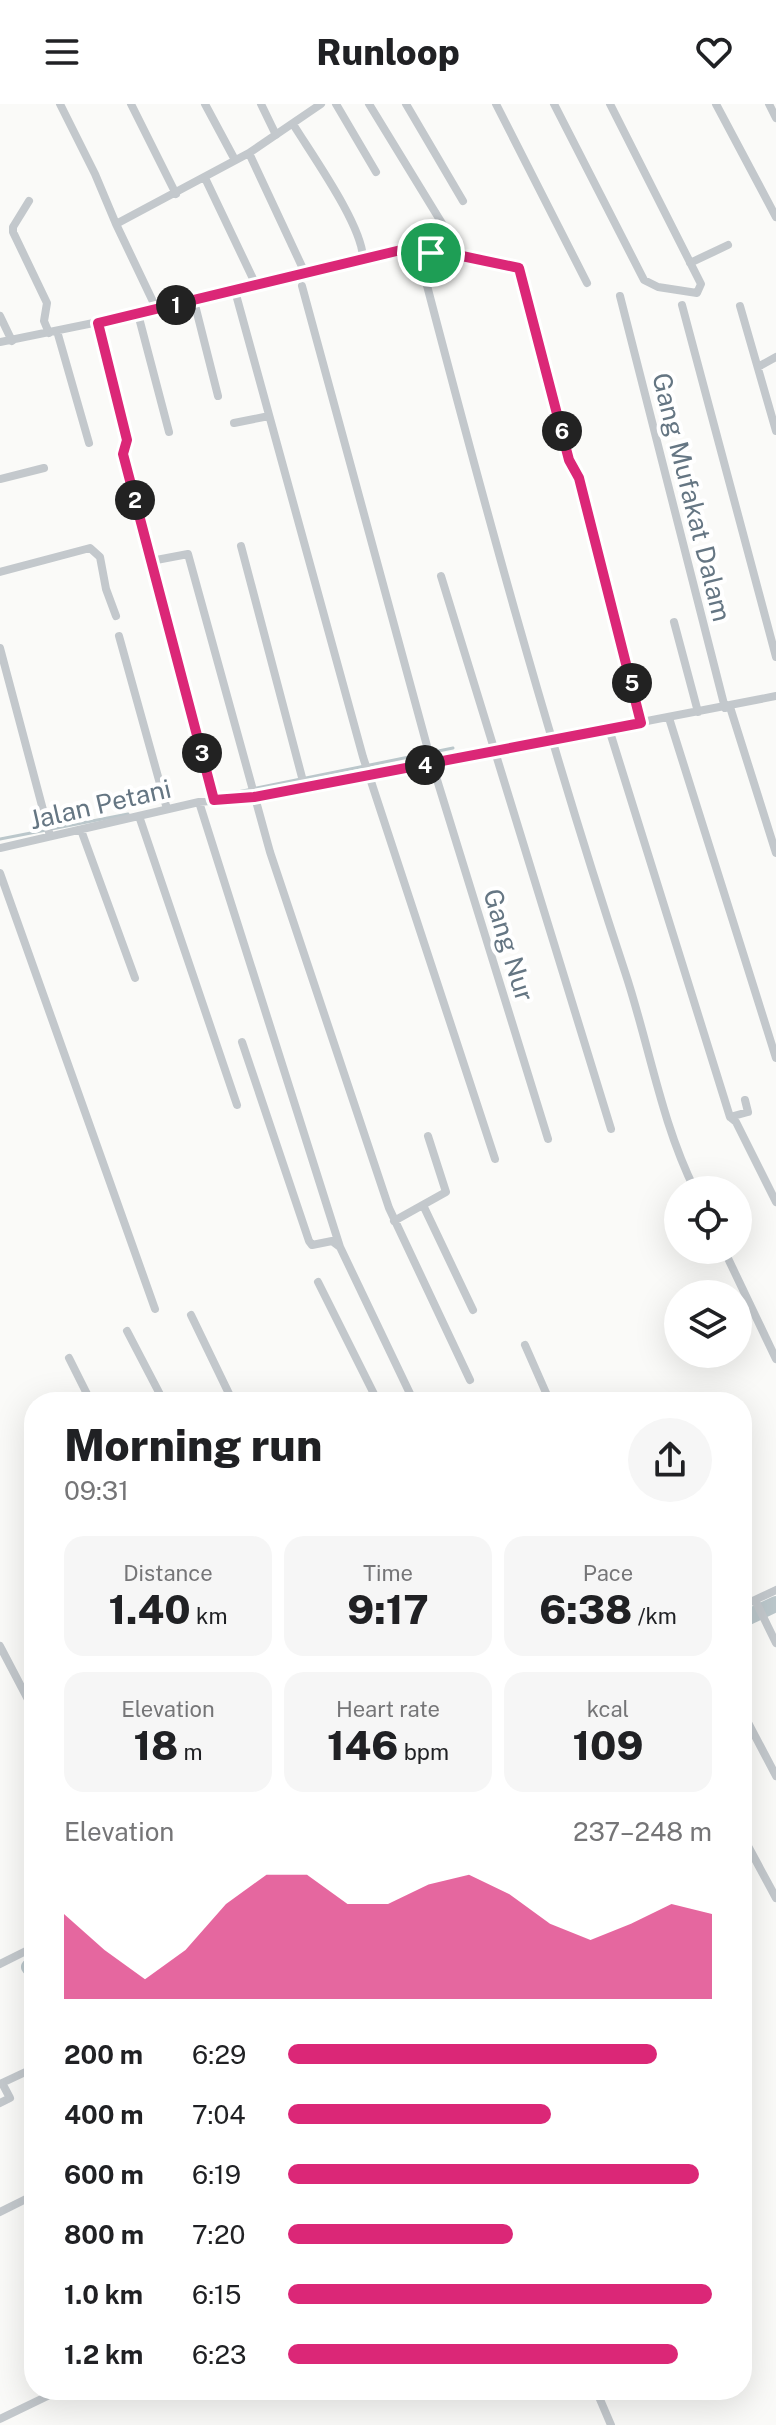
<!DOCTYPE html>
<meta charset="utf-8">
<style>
:root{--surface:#fff;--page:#f6f6f6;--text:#202124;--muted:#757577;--accent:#db2777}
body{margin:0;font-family:"Public Sans",sans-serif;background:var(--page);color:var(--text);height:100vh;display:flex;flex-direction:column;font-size:30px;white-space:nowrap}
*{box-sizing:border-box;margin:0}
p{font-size:26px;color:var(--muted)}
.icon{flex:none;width:44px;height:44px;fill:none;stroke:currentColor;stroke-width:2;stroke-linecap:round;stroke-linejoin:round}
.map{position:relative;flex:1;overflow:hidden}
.drawer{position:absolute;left:24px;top:1288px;width:728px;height:1008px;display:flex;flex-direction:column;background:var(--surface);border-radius:32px;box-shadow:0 8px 32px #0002}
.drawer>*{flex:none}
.buttons{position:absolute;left:664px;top:1072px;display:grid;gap:16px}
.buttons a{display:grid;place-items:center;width:88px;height:88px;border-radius:50%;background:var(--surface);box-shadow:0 8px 32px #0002;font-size:40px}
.pin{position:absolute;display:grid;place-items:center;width:68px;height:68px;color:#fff;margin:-34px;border:4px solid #fff;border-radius:50%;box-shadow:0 2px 8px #0007}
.km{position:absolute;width:40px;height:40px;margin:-20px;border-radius:50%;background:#222;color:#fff;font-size:22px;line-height:40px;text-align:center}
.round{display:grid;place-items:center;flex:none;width:84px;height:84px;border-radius:42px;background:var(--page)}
.headline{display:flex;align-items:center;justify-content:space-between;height:136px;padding:0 40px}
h1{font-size:44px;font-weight:800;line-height:60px}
.stats{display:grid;grid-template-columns:repeat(3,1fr);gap:12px;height:136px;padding:8px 40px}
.stats div{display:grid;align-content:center;border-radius:20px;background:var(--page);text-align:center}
.stats b{font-size:40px;font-weight:800}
.stats small{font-size:22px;font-weight:400}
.stats p{font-size:22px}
.chart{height:224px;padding:16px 40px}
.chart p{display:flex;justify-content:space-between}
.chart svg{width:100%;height:144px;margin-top:8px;fill:var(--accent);opacity:.7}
ul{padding:0 40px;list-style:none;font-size:26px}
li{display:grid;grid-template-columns:128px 96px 1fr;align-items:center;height:60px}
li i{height:20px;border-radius:10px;background:var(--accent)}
header{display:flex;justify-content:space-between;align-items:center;height:104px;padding:0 40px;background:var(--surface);font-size:36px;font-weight:800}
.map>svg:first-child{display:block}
</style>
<header><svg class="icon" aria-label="menu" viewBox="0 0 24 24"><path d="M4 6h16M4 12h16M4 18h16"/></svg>Runloop<svg class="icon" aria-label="heart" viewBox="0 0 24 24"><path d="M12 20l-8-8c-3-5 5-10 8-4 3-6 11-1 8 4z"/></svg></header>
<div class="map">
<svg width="776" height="2321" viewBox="0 0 776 2321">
<rect width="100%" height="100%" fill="#fafaf8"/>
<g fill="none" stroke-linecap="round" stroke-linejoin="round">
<path stroke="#bbc7cb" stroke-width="3" d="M213,693L453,644
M0,735L128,710"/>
<path stroke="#bbc7cb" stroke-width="16" d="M742,1516L776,1500
M29,1863L34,1861"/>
<path stroke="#c3c8cc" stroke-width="8" d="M60,0L95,70L116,120
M131,0L176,90
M205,0L235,56
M261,0L276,31
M336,0L376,68
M369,0L462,152
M406,0L463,97
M496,0L587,179
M554,0L644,176L658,183L697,189L701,180L610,0
M716,0L776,113
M769,0L776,14
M293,20C312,51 363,122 363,155
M205,74L256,181
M29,97L13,123V128L47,199L44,217L49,229
M418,147C481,389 546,630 625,868C649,940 661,1018 695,1086
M690,159L728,141
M305,169L407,146L462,152L519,164L569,356L579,374L641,619
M302,182L430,653L548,1035
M235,187L363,653L495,1055
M620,192L725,604
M194,197L218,292
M682,201L776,553
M740,202L776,327
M157,206L116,120L249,49L321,0
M138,210L169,328
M0,212L12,237
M98,219L127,336L123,350L214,696
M57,227L89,339
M0,238L157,206L305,169L249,49
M758,263L776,253
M234,319L269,312
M0,375L44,364
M241,442L304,681
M151,457L188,450L270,748L389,1104L470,1276
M0,468L90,444L100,453L106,485L116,512
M441,472L611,1025
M674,518L698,608
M119,532L167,705
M0,544L50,732
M730,603L776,749
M669,614L776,954
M609,625L730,1013L736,1018L776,1098
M199,698L340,1143
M139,712L237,1001
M81,726L135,874
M0,744L199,698L254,693L776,592
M0,769L155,1205
M242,938L309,1137L312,1141L332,1137L340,1143L414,1298
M730,1013L748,1008L745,996
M423,1101L473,1206
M394,1117L446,1088L428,1032
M724,1146L776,1255
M318,1178L378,1298
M191,1211L233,1298
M127,1227L164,1298
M525,1241L550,1298
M69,1254L91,1298
M755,1496L776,1539
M742,1502L776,1486
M0,1542L34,1607
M742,1607L776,1672
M742,1731L776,1794
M0,1860L34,1843
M0,1999L10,1994L2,1979L34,1964
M0,2108L34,2091
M596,2286L611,2321
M0,2315L60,2286"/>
</g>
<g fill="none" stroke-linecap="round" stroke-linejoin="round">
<g stroke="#fff" stroke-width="16">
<path id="route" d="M401,146L462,152L519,164L569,356L579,374L641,619L254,693L214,696L123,350L127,336L98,219Z"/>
</g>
<use href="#route" stroke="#db2777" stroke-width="10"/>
</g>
<g text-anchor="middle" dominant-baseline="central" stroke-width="8" stroke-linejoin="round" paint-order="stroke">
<g font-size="26" fill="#657683" stroke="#fff">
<text transform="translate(692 393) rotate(76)">Gang Mufakat Dalam</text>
<text transform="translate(100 700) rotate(-13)">Jalan Petani</text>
<text transform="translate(509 841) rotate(73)">Gang Nur</text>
</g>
</g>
</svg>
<div class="buttons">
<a><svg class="icon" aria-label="locate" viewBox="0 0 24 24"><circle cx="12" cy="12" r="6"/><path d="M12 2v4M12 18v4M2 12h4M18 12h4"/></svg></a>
<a><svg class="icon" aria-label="layers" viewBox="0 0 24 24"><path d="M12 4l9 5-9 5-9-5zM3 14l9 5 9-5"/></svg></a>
</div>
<div class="pin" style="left:431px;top:149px;background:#1e9e55"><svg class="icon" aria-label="arrive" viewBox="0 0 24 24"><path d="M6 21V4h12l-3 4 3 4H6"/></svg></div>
<b class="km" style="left:176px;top:201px">1</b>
<b class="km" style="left:135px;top:396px">2</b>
<b class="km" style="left:202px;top:649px">3</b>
<b class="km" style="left:425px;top:661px">4</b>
<b class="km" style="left:632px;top:579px">5</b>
<b class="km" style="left:562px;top:327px">6</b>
<section class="drawer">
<div class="headline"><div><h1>Morning run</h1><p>09:31</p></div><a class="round"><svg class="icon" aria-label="share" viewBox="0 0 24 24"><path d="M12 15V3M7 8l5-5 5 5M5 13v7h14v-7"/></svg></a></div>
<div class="stats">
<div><p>Distance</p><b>1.40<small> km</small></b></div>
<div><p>Time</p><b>9:17</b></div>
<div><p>Pace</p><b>6:38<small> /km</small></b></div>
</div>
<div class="stats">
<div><p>Elevation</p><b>18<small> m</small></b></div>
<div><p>Heart rate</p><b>146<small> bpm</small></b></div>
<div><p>kcal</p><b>109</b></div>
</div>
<div class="chart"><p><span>Elevation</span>237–248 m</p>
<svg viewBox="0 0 160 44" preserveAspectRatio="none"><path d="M0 44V18L10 29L20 38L30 29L40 15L50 6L60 6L70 15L80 15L90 9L100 6L110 12L120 21L130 26L140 21L150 15L160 18V44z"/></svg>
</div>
<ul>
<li><b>200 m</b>6:29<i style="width:87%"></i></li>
<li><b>400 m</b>7:04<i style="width:62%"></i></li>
<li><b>600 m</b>6:19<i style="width:97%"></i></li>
<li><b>800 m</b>7:20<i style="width:53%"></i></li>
<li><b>1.0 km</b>6:15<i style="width:100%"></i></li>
<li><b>1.2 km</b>6:23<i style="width:92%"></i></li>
</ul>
</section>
</div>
